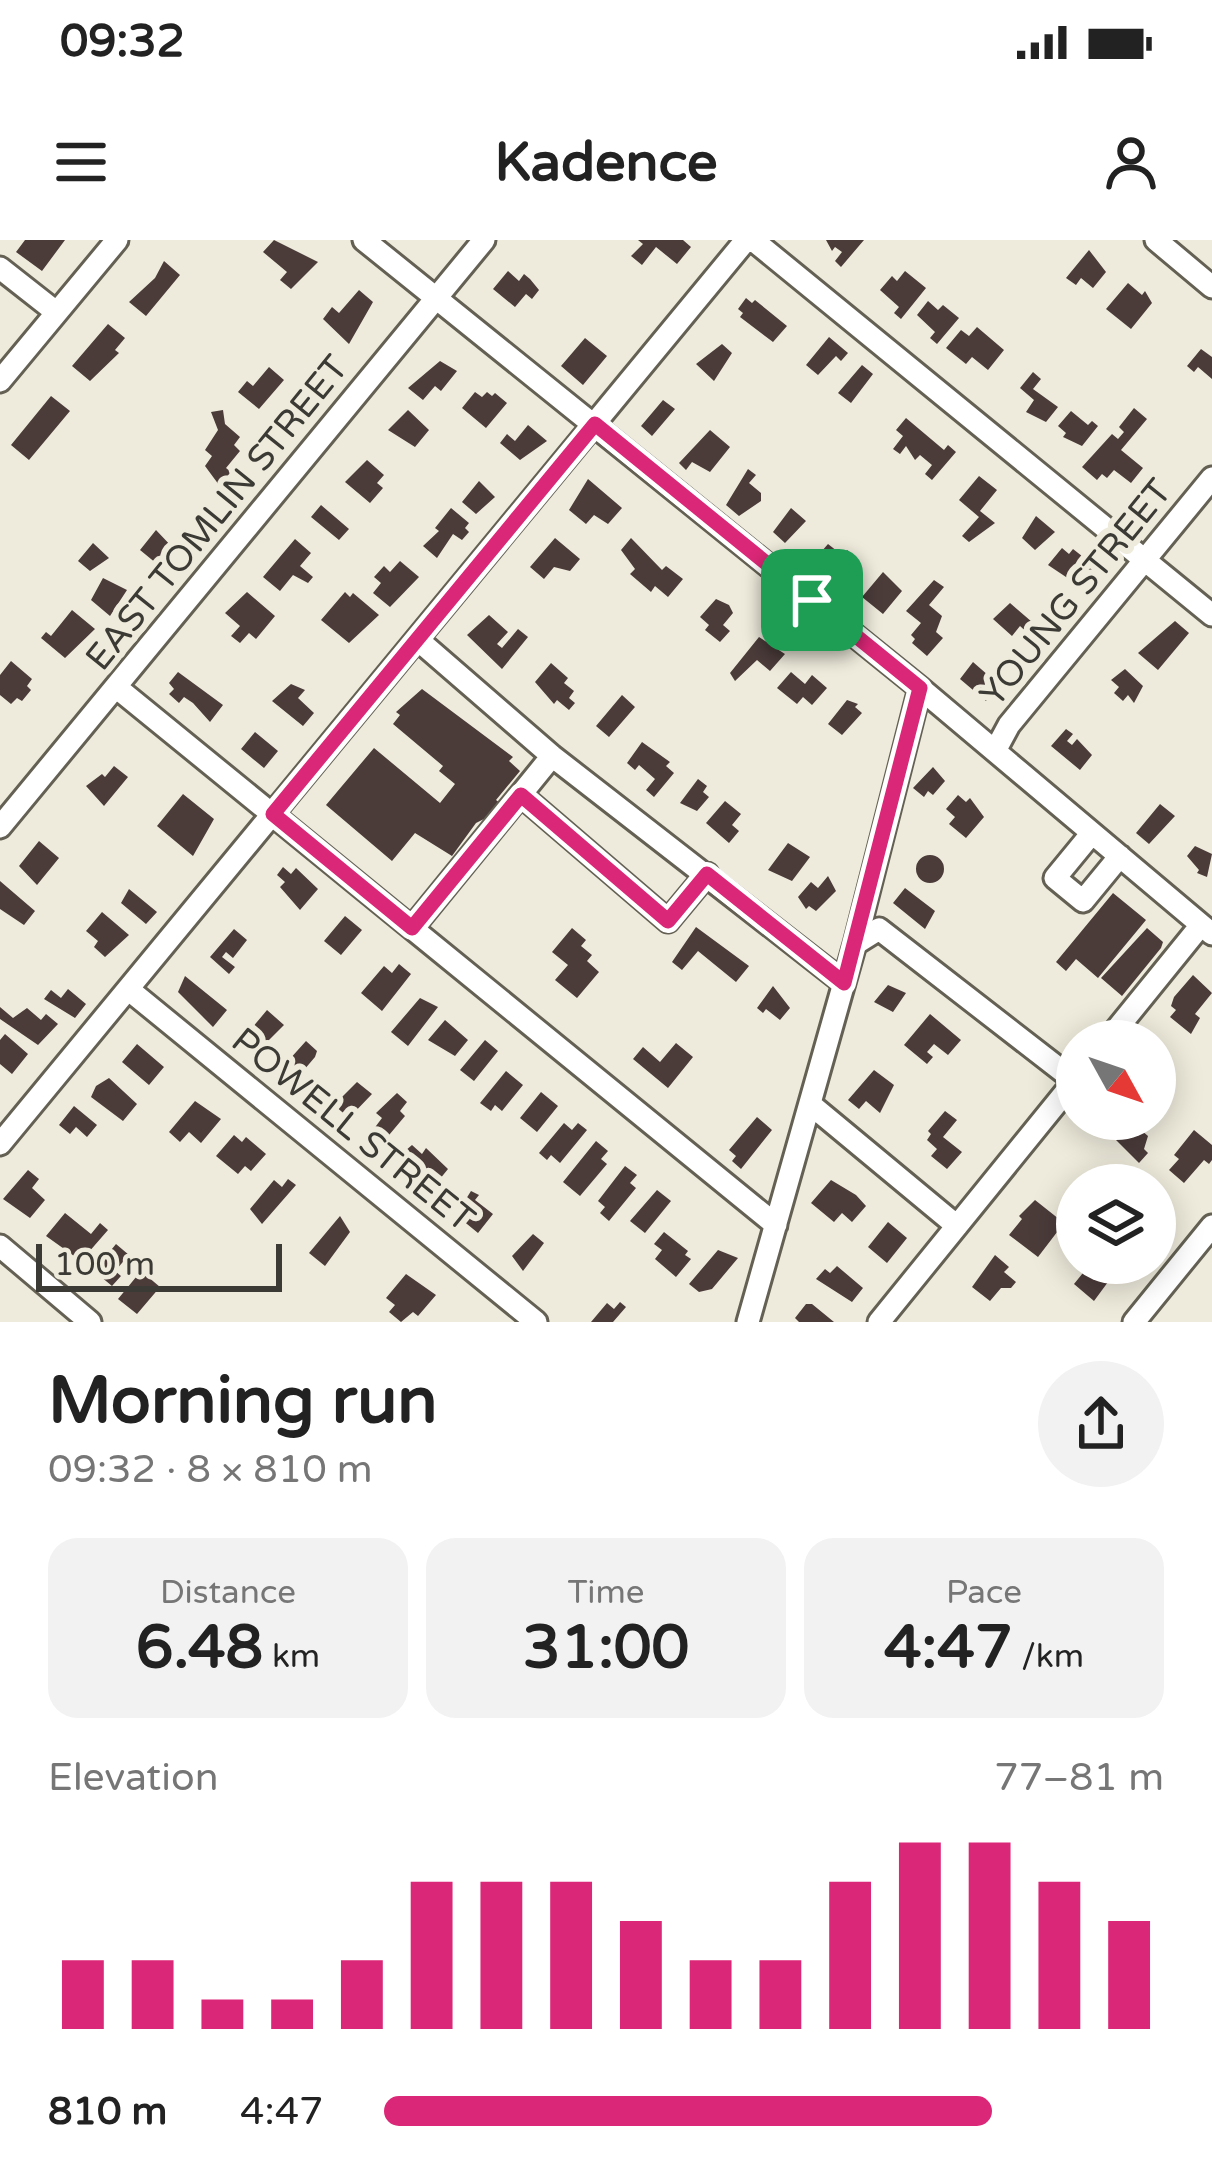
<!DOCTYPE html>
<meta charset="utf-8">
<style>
:root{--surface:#fff;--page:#f2f2f2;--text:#222;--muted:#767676;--accent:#db2777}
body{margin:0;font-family:"Varela Round",sans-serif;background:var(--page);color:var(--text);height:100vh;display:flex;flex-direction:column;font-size:45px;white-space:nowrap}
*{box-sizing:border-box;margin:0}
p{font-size:39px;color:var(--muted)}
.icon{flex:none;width:66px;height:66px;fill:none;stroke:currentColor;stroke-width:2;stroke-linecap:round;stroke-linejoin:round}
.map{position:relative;height:1082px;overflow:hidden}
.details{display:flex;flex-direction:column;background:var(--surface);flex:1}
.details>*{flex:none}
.needle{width:78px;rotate:130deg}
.buttons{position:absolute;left:1056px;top:780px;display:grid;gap:24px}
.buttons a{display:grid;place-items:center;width:120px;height:120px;border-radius:50%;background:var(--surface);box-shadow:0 6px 30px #0003;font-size:60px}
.scale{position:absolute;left:36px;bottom:30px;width:246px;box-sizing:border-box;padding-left:12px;border:6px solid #3b3a34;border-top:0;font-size:33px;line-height:42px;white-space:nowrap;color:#3b3a34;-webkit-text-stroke:9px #eeebdc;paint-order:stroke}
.pin{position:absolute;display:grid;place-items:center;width:102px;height:102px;color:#fff;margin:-51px;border-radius:24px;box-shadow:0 6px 18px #0006}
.round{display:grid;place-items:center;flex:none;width:126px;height:126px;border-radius:63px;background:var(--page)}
.overview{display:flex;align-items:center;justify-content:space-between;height:204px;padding:0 48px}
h1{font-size:66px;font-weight:700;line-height:90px}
.figures{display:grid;grid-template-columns:repeat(3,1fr);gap:18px;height:204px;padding:12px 48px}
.figures div{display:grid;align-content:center;border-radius:30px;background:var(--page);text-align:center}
.figures b{font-size:60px;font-weight:700}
.figures small{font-size:33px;font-weight:400}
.figures p{font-size:33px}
.chart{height:336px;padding:24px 48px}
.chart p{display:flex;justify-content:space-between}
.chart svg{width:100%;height:216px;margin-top:12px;stroke:var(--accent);stroke-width:6}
ul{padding:0 48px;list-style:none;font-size:39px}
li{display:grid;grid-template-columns:192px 144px 1fr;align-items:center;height:90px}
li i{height:30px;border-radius:15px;background:var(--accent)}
.status{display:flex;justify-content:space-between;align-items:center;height:84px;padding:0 60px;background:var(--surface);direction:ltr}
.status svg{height:33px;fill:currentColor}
header{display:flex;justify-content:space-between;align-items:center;height:156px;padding:0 48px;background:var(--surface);font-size:54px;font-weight:700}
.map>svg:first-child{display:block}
</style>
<div class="status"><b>09:32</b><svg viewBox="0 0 49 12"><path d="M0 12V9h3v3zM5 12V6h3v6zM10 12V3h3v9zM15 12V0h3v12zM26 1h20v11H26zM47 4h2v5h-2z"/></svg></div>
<header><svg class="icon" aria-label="menu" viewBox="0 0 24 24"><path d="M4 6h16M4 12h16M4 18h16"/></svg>Kadence<svg class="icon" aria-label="person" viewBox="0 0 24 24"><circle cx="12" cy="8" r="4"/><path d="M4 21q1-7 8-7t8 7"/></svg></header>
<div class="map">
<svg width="1212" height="1082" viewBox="0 0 1212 1082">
<rect width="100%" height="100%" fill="#eeebdc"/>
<path fill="#4b3c3a" d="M25,0H65L42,31L16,12Z
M274,0L318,22L291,49L280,40L287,32L263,12Z
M638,0H683L691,7L677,24L656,7L642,25L631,16L643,4Z
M826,0H864L841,27L835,21L842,12L835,7L832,11Z
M1089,10L1106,32L1093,48L1081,38L1076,45L1066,38Z
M164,21L180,35L146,76L129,62L155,38Z
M508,31L519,41L524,34L530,39L539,50L532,59L526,54L515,67L493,49Z
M905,31L926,48L901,79L894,73L899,67L880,50L892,36L897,41Z
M1128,43L1142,55L1145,51L1152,63L1131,89L1106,69Z
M359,50L373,62L349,104L323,79L332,67L339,73Z
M746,58L752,63L755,60L787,86L773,102L740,77L743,73L738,69Z
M928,61L938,70L943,65L959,78L937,104L930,98L935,92L917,75Z
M108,84L125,98L115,110L119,113L90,141L72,126Z
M977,87L1004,110L988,130L972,117L966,124L946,108L961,90L969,96Z
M829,97L848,113L841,121L836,116L818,135L806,125Z
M585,98L607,116L583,145L561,126Z
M722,104L732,113L714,141L696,124Z
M1201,109L1212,117V139L1198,127L1194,132L1187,126Z
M440,121L457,131L441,151L435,146L423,160L408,148Z
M862,125L873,134L851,163L838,153Z
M269,127L284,140L259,169L238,152L247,141L253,146Z
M1033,132L1041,139L1033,149L1058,167L1046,182L1026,172L1034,160L1020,148Z
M475,152L482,157L487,152L492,156L495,153L507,163L486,188L462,168Z
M51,156L70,171L29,220L11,205Z
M663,160L675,169L652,196L641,186Z
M1134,168L1147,179L1121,210L1143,228L1131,243L1114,230L1107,238L1102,234L1097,240L1082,227L1112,194L1118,199L1124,192L1119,187Z
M223,170L225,184L240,197L234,205L240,211L226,228L231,232L219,245L205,226L212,216L205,210L218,190L211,172Z
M408,170L429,190L415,207L388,190Z
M1071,171L1088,185L1092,181L1098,186L1082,206L1063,197L1066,193L1058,186Z
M906,178L944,210L948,205L956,212L932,240L925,234L932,225L920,215L915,220L906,206L900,214L893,209L903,196L896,190Z
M528,185L547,201L520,220L500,203L507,194L515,201Z
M710,190L730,207L710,232L692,222L686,230L679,223Z
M367,220L384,235L377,243L383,248L370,263L345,242Z
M748,229L756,235L749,243L761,253V261L739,276L726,265Z
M979,236L997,250L980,271L995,283L969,302L962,296L979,277L959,260Z
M588,239L622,268L608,284L594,275L586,284L569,270Z
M479,241L495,257L476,274L462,262Z
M321,265L349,289L339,300L311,277Z
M451,268L469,283L465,288L469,292L462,300L453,294L437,318L423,306L439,291L435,288Z
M791,268L806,281L785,303L773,292Z
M1036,276L1055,292L1035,310L1022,298Z
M156,290L174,309L162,328L140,310Z
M555,298L580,319L570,331L554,327L544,339L530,327Z
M631,298L662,330L666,326L683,339L668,357L655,346L651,352L630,334L635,329L621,310Z
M295,299L311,313L300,326L313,337L308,343L293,335L280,351L263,337Z
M93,303L109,318L90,331L78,321Z
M828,304L842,315L847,310L857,318L852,324L859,330L845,347L815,319Z
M1062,308L1069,314L1073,309L1087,320L1092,314L1103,324L1084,349L1048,325Z
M400,321L419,337L390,367L373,353L381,343L374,337L384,326L390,332Z
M883,332L902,351L883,374L862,357Z
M103,338L127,350L110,376L91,360Z
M934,340L944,347L929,365L942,376L936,392L943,398L927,416L912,403L915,399L911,395L921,383L906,371Z
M247,352L275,376L256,399L249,393L240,403L231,396L240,386L225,373Z
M345,352L350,357L353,353L379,375L349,403L321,380Z
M716,359L729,365L733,373L723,385L730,391L720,402L705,390L709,385L700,377Z
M1010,363L1039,388L1031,396L1020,386L1012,396L993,379Z
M72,370L95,389L65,418L41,398L46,392L51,396Z
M489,375L508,392L497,404L502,408L518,389L528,397L502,429L467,395Z
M1175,381L1189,393L1158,430L1138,413Z
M759,397L785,414L770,431L757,420L735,441L730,433Z
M11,421L32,439L27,446L31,450L22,461L17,458L11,464L0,455V435Z
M973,422L989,436L995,429L1002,435L986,461L960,439Z
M551,423L568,438L564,443L574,451L569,458L575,463L569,470L557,460L554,464L535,442Z
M1125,429L1143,446L1134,463L1128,455L1123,461L1114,453L1119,447L1111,440Z
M178,432L223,465L210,482L193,463L184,457L179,463L169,454L174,449L169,443Z
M791,432L805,444L812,435L827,448L812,465L803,457L797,464L777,448Z
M291,444L305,450L298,458L314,473L303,486L272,461Z
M422,449L513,517L509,521L520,531L496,560L505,567L491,585L484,579L476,583L452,616L415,593L392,621L326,565L374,508L440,563L455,544L439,531L443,526L393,484L400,475L396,472Z
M622,455L635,467L609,497L596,486Z
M847,460L858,464L855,467L862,473L842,495L828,484Z
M1066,489L1073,494L1067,501L1072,505L1077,499L1092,515L1080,530L1051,506Z
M255,492L278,511L264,528L241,509Z
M642,502L670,522L666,526L674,533L654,557L646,550L655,539L639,525L635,530L627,523Z
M114,526L128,537L104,566L86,546L102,534L105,537Z
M933,527L945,541L933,555L928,551L924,557L913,548Z
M698,539L707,546L703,552L709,557L697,571L680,563Z
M183,554L214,579L193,616L157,586Z
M958,555L966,562L970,558L984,577L966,598L949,584L955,577L946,569Z
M725,561L741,574L732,585L739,591L729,603L706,583Z
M1160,564L1175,576L1149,604L1136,593Z
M39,601L59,618L37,645L19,626Z
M788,603L810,617L792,641L768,630Z
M1195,606L1212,614L1207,637L1197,633L1199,630L1187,616Z
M916 629a14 14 0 1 1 28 0a14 14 0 1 1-28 0Z
M283,627L291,634L296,628L318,649L300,670L280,647L285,642L277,635Z
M828,636L836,651L816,671L809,666L806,669L798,657L811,642L818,648Z
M0,641L35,671L24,685L0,669Z
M905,648L935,671L925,689L893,663Z
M129,649L157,672L146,684L121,663Z
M1113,653L1146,680L1098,738L1076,719L1066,731L1056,722Z
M102,672L129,695L105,717L94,707L98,701L86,691Z
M345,676L362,690L341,715L324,701Z
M696,687L749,726L736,742L698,711L682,730L672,722Z
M572,688L586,700L581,706L592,715L587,721L599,732L577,758L555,740L568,725L552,712Z
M1147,688L1163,702L1161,708L1122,756L1101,738Z
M234,689L247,700L233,718L226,712L222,717L235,727L229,734L210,717Z
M399,724L411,734L382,771L361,753L384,726L392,733Z
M1193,735L1212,753L1195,774L1200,778L1191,794L1170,777L1176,770L1171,766L1174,757Z
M185,736L227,770L213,787L178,752Z
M888,745L906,753L893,772L874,762Z
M773,746L790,768L780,780L766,769L763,773L757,768Z
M68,749L86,764L75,778L44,759L51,750L61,758Z
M420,758L438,767L408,806L391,792Z
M0,767L13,778L27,768L41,780L46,774L58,784L38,805L0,779Z
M267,770L284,785L261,808L253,802L249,806L242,800Z
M930,774L961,800L948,815L934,804L927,812L933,817L927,824L904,805Z
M445,780L468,800L455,816L428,800Z
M5,794L28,814L12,834L0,824V800Z
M485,800L498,811L474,841L460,830Z
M306,801L317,811L315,817L298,837L291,831L286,836L279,831Z
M676,803L693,817L668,848L633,819L643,807L660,822Z
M137,804L164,827L149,845L122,822Z
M874,830L894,845L880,873L866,861L859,869L848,860Z
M506,831L523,845L502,871L495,865L491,871L480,863Z
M109,838L137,864L123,881L91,857L96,846Z
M357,842L372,854L349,878L334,865Z
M541,852L558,866L537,892L520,878Z
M397,853L407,862L400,871L405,876L379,907L367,898L382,878L376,873Z
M195,861L221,879L201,903L189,892L180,902L169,892Z
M74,866L97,885L87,897L76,887L70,894L59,885Z
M945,871L957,880L943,897L962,912L947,929L931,916L937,909L927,900L931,894L928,891Z
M757,877L772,890L741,929L732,921L736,916L729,910Z
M564,883L572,890L578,883L587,890L560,923L551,915L547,920L539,913Z
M1127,887L1136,895L1141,890L1148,896L1144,909L1148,913L1139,923L1116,900Z
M1194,890L1212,905V920L1209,924L1204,920L1184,943L1169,930L1179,919L1174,915Z
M234,895L242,902L246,897L266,914L251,931L245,926L238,934L216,916Z
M596,901L608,911L601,919L607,924L580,956L563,942Z
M412,905L422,914L426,908L448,929L431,950L398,917Z
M625,926L637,935L630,943L636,948L609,981L600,973L605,967L598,961Z
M28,930L39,939L32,948L45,960L30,978L3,959Z
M288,939L296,945L262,984L250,969L274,940L282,947Z
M831,940L856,955L866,966L852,982L842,973L834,982L811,963Z
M657,950L671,961L645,993L630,981Z
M471,951L479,955L475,960L493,974L478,993L456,975Z
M1035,960L1064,983L1038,1017L1009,995L1022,979L1019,976Z
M65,973L91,994L100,983L108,990L81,1021L46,996Z
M340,976L350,992L325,1026L309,1013Z
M888,982L907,998L887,1023L868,1007Z
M664,992L688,1011L685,1015L691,1019L676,1037L655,1019L662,1010L654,1004Z
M533,994L544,1003L523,1031L512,1016Z
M116,1004L129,1015L115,1031L121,1036L112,1046L94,1031Z
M718,1010L738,1018L712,1049L699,1052L689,1044Z
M995,1015L1009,1027L1004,1032L1016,1042L1011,1048H1001L990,1061L972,1047Z
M1091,1023H1122L1094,1061L1074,1044Z
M837,1026L863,1048L852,1062L816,1039L825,1029L830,1033Z
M141,1031L160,1047L137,1074L118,1059Z
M406,1034L436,1055L418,1076L413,1072L401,1082L389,1072L395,1065L386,1058Z
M620,1062L626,1067L613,1082H591L607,1063L614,1069Z
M806,1064H812L834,1082H799L795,1078Z"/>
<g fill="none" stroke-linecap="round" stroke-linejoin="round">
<g stroke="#646154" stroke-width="27">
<path id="minor" d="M364,0L920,448L1212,694
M753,0L1212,375
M1156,0L1212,47
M0,28L56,72
M0,141L117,0
M417,399L552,516L844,743
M116,447L776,985
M995,511L1009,485L1212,238
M521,555L668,681L707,634
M0,587L484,0
M1092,593L1055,638L1083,661L1120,616
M412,688L552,516
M855,704L879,689L1075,841
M128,749L536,1082
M1107,801L1201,685
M810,864L957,986
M0,904L746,0
M0,1006L90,1082
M748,1082L855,704L920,448
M879,1082L1077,838
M1134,1082L1212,986"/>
</g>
<use href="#minor" stroke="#fff" stroke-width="21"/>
</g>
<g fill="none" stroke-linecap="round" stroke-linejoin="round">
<g stroke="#fff" stroke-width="24">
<path id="route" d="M595,184L920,448L844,743L707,634L668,681L521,555L412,688L273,574Z"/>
</g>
<use href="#route" stroke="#db2777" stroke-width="15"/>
</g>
<g text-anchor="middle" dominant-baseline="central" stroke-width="12" stroke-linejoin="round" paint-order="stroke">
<g font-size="36" fill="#3b3a34" stroke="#eeebdc">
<text transform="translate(217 273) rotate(-51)">EAST TOMLIN STREET</text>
<text transform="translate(1076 353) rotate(-51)">YOUNG STREET</text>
<text transform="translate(353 890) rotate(39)">POWELL STREET</text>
</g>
</g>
</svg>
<div class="buttons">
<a><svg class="needle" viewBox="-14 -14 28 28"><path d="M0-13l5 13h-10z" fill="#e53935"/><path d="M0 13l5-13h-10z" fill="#767676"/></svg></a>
<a><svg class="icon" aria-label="layers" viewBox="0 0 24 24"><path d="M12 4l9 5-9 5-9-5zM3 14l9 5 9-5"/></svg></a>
</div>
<div class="scale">100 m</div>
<div class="pin" style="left:812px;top:360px;background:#1e9e55"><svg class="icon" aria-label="arrive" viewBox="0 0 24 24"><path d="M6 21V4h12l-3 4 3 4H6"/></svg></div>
</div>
<section class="details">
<div class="overview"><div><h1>Morning run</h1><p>09:32 · 8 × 810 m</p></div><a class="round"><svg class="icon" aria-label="share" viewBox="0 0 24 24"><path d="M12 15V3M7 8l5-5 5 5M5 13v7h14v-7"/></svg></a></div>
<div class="figures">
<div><p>Distance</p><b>6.48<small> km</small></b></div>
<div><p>Time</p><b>31:00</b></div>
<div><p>Pace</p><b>4:47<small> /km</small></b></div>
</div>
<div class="chart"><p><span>Elevation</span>77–81 m</p>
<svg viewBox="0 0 160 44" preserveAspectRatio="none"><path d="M5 44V30M15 44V30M25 44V38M35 44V38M45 44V30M55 44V14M65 44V14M75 44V14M85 44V22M95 44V30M105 44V30M115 44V14M125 44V6M135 44V6M145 44V14M155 44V22"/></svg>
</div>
<ul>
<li><b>810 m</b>4:47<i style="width:78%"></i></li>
</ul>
</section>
